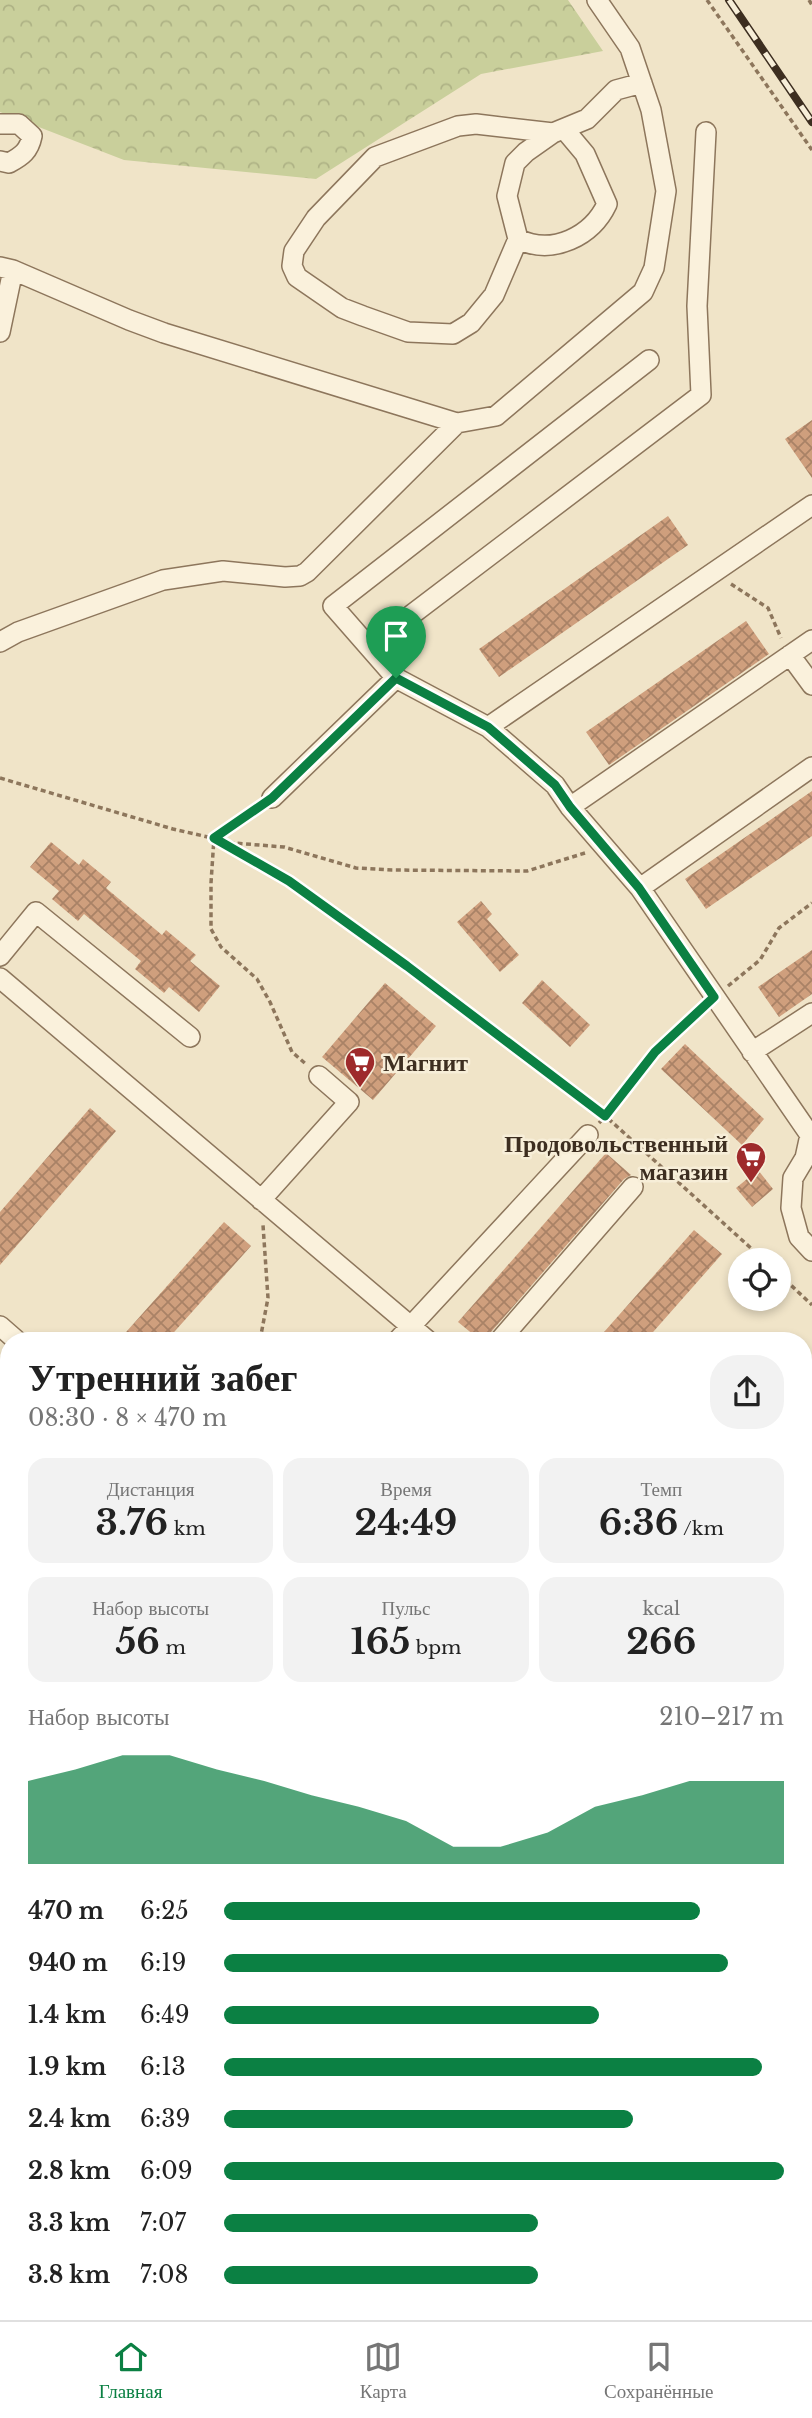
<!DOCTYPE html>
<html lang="ru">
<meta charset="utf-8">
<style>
:root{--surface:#fff;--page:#f2f2f2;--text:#222;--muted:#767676;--line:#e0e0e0;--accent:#0b8043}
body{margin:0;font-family:"Libre Baskerville",serif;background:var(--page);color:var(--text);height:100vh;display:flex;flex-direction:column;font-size:26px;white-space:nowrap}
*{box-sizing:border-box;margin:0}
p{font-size:23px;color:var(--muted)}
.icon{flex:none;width:38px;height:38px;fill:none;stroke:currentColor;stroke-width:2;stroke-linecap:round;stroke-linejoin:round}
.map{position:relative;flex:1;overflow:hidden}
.sheet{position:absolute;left:0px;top:1332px;width:812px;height:989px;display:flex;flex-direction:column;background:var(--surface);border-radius:28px 28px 0 0;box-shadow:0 4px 10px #0003}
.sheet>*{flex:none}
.tools{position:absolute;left:728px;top:1248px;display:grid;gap:14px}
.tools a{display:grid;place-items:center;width:63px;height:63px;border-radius:50%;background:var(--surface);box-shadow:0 4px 10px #0003;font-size:35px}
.pin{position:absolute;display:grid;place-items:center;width:60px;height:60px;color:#fff;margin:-72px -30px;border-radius:50% 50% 50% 0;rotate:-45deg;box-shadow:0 0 7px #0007}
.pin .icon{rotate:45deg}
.round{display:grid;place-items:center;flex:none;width:74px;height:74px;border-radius:28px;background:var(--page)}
.headline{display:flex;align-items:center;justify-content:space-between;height:119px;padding:0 28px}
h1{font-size:38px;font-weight:700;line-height:52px}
.figures{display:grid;grid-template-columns:repeat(3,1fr);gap:10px;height:119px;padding:7px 28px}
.figures div{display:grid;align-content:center;border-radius:18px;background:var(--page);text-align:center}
.figures b{font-size:35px;font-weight:700}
.figures small{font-size:19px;font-weight:400}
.figures p{font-size:19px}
.chart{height:196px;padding:14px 28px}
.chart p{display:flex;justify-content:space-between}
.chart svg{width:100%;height:126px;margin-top:7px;fill:var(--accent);opacity:.7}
ul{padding:0 28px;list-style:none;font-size:23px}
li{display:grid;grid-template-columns:112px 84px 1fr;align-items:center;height:52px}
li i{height:18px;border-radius:9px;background:var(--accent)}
.tabs{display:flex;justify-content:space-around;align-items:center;height:98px;border-top:2px solid var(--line);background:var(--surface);font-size:19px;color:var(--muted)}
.tabs a{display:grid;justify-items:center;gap:4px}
.tabs .current{color:var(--accent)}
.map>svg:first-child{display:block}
</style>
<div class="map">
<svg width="812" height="2320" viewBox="0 0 812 2320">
<defs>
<pattern id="forest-crowns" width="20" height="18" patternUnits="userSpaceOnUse" patternTransform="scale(1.75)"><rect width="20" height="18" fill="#c9cf9b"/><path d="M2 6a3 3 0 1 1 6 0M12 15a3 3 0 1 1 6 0" fill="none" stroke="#aeb285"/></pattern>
<pattern id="building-cross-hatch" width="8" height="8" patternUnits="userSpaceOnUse" patternTransform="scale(1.75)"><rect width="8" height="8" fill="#cf9f7d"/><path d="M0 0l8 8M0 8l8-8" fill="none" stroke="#a98266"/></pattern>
</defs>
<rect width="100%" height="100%" fill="#f0e4c8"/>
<path fill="url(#forest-crowns)" d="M0,0H568L603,51L481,74L316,179L124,160L0,112Z"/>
<path fill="#c9cf9b" d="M0,1644L9,1652V1802L0,1811Z"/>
<path fill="url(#building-cross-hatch)" d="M812,420V478L785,439Z
M668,516L688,545L499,677L479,649Z
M746,621L769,654L609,765L586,732Z
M812,791V836L706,909L685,879Z
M51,842L79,865L83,859L111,882L106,888L162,935L166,930L196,955L190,961L220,986L199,1012L169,987L164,993L135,969L141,961L84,914L78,921L52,899L59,891L30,867Z
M481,901L492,914L487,919L519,955L500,972L457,922Z
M812,950V994L779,1017L758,987Z
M542,980L590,1025L570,1047L522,1003Z
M385,983L436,1026L373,1100L322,1057Z
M685,1044L764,1119L742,1145L661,1069Z
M90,1108L116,1131L0,1265V1212Z
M606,1153L631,1175L624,1179L491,1332L488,1340H480L458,1322Z
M758,1170L773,1189L752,1207L736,1188Z
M224,1222L251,1246L167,1340H119Z
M694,1230L722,1254L646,1340H597Z"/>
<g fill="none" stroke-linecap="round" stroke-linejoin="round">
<g stroke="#8d765c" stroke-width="22">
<path id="minor" d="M0,124H19L32,136C29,151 22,156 9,163L0,161
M553,133L526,152L515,163L507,196L518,239L494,295L471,323L453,334L408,332L363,316L342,308L297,277L292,266L294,251L316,218L375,157L458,126L476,124L553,133L587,119L616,90L642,83
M518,239C553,256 592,236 607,204L585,154L564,129
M0,267L13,270L0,332
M13,270L129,320L164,333L457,423L496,416L643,292L654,268L666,191L651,110L630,48L597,0
M649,360L333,606L396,678L488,727L555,785L570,807L640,888L810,1135L805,1158L793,1178L791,1208L799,1237L812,1251
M0,642L18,632L163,580L223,571L285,577L300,576L307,572L457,423
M369,647L701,395L697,306L706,132
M790,655L812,685
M488,727L812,505
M272,798L396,678
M570,807L812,640
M640,888L812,767
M0,956L36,912L190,1037
M0,978L427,1340
M752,1052L812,1013
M261,1200L349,1102L319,1076
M0,1326L16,1340
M398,1340L588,1135
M500,1340L633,1187
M803,1397L812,1386
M0,1456L9,1445
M0,1530L9,1537
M803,1962H812
M803,1982L812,1980
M0,1997L9,2004
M803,1997L812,2025
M114,2312L118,2320"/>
</g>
<path stroke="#8d765c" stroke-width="3.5" stroke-dasharray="5 3.5" stroke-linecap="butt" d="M707,0L812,150
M809,0L812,5
M731,584L768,608L781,638
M0,778L173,829L234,843L284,847L356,868L392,870L527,871L585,853
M258,808L214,838L211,883V929L221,947L257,979L270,1002L292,1052L307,1065
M214,838L288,881L513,1045L612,1122L764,1260
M728,986L760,960L779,928L812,903
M599,1123L615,1106L655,1053L700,1008
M779,1274L812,1305
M260,1340L268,1298L263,1225
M0,1722L9,1730
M0,1744L9,1735"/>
<use href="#minor" stroke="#faf1dc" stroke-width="19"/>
<g stroke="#3d2e20" stroke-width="8">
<path id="rail" d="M729,0L812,122
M451,2320L474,2312"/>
</g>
<use href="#rail" stroke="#f7eed8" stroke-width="5" stroke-dasharray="16" stroke-linecap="butt"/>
</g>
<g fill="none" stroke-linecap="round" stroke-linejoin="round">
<g stroke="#fff" stroke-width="14">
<path id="route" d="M396,678L488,727L555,785L570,807L639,888L714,997L655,1052L605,1116L407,966L289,881L214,838L272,798Z"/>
</g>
<use href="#route" stroke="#0b8043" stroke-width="9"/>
</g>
<defs>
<g id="supermarket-pin" transform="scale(1.575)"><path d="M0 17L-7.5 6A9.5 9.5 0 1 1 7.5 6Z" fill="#9e2a2b" stroke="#f7eed8"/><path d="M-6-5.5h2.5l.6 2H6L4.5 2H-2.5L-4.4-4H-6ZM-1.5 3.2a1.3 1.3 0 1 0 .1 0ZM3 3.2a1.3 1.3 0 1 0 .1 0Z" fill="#fff"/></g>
</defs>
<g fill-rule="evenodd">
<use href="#supermarket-pin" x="360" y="1062"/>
<use href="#supermarket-pin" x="751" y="1157"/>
</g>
<g text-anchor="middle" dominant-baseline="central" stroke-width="5" stroke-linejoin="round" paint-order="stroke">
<g font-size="24" font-weight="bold" fill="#3d2e20" stroke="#f7eed8" text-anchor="start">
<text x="383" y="1062">Магнит</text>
<text x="728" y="1143" text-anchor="end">Продовольственный<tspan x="728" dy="28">магазин</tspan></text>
</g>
</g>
</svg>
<div class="tools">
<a><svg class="icon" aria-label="locate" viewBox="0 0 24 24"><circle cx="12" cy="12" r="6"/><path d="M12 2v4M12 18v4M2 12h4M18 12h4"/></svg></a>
</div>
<div class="pin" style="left:396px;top:678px;background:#1e9e55"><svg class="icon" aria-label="arrive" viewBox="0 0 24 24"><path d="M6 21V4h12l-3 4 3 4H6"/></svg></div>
<section class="sheet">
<div class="headline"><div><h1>Утренний забег</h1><p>08:30 · 8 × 470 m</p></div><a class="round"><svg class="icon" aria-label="share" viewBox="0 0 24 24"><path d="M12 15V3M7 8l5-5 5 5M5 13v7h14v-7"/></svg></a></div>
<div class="figures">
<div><p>Дистанция</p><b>3.76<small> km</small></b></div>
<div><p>Время</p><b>24:49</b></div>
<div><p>Темп</p><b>6:36<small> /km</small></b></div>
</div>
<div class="figures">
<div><p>Набор высоты</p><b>56<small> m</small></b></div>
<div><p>Пульс</p><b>165<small> bpm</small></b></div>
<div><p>kcal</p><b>266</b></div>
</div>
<div class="chart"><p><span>Набор высоты</span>210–217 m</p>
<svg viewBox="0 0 160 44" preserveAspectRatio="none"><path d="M0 44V15L10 11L20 6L30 6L40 11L50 15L60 20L70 24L80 29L90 38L100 38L110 33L120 24L130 20L140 15L150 15L160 15V44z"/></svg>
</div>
<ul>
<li><b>470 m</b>6:25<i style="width:85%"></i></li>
<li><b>940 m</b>6:19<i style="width:90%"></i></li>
<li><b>1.4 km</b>6:49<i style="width:67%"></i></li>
<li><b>1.9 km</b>6:13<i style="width:96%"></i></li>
<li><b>2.4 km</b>6:39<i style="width:73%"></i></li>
<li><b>2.8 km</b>6:09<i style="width:100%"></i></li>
<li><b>3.3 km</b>7:07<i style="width:56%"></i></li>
<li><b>3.8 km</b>7:08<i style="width:56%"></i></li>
</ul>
</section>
</div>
<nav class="tabs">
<a class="current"><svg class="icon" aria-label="home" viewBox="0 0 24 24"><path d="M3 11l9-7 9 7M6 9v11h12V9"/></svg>Главная</a>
<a><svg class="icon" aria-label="map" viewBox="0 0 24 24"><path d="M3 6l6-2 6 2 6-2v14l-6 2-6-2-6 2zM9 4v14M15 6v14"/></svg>Карта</a>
<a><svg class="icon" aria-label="saved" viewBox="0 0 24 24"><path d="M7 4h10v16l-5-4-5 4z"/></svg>Сохранённые</a>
</nav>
